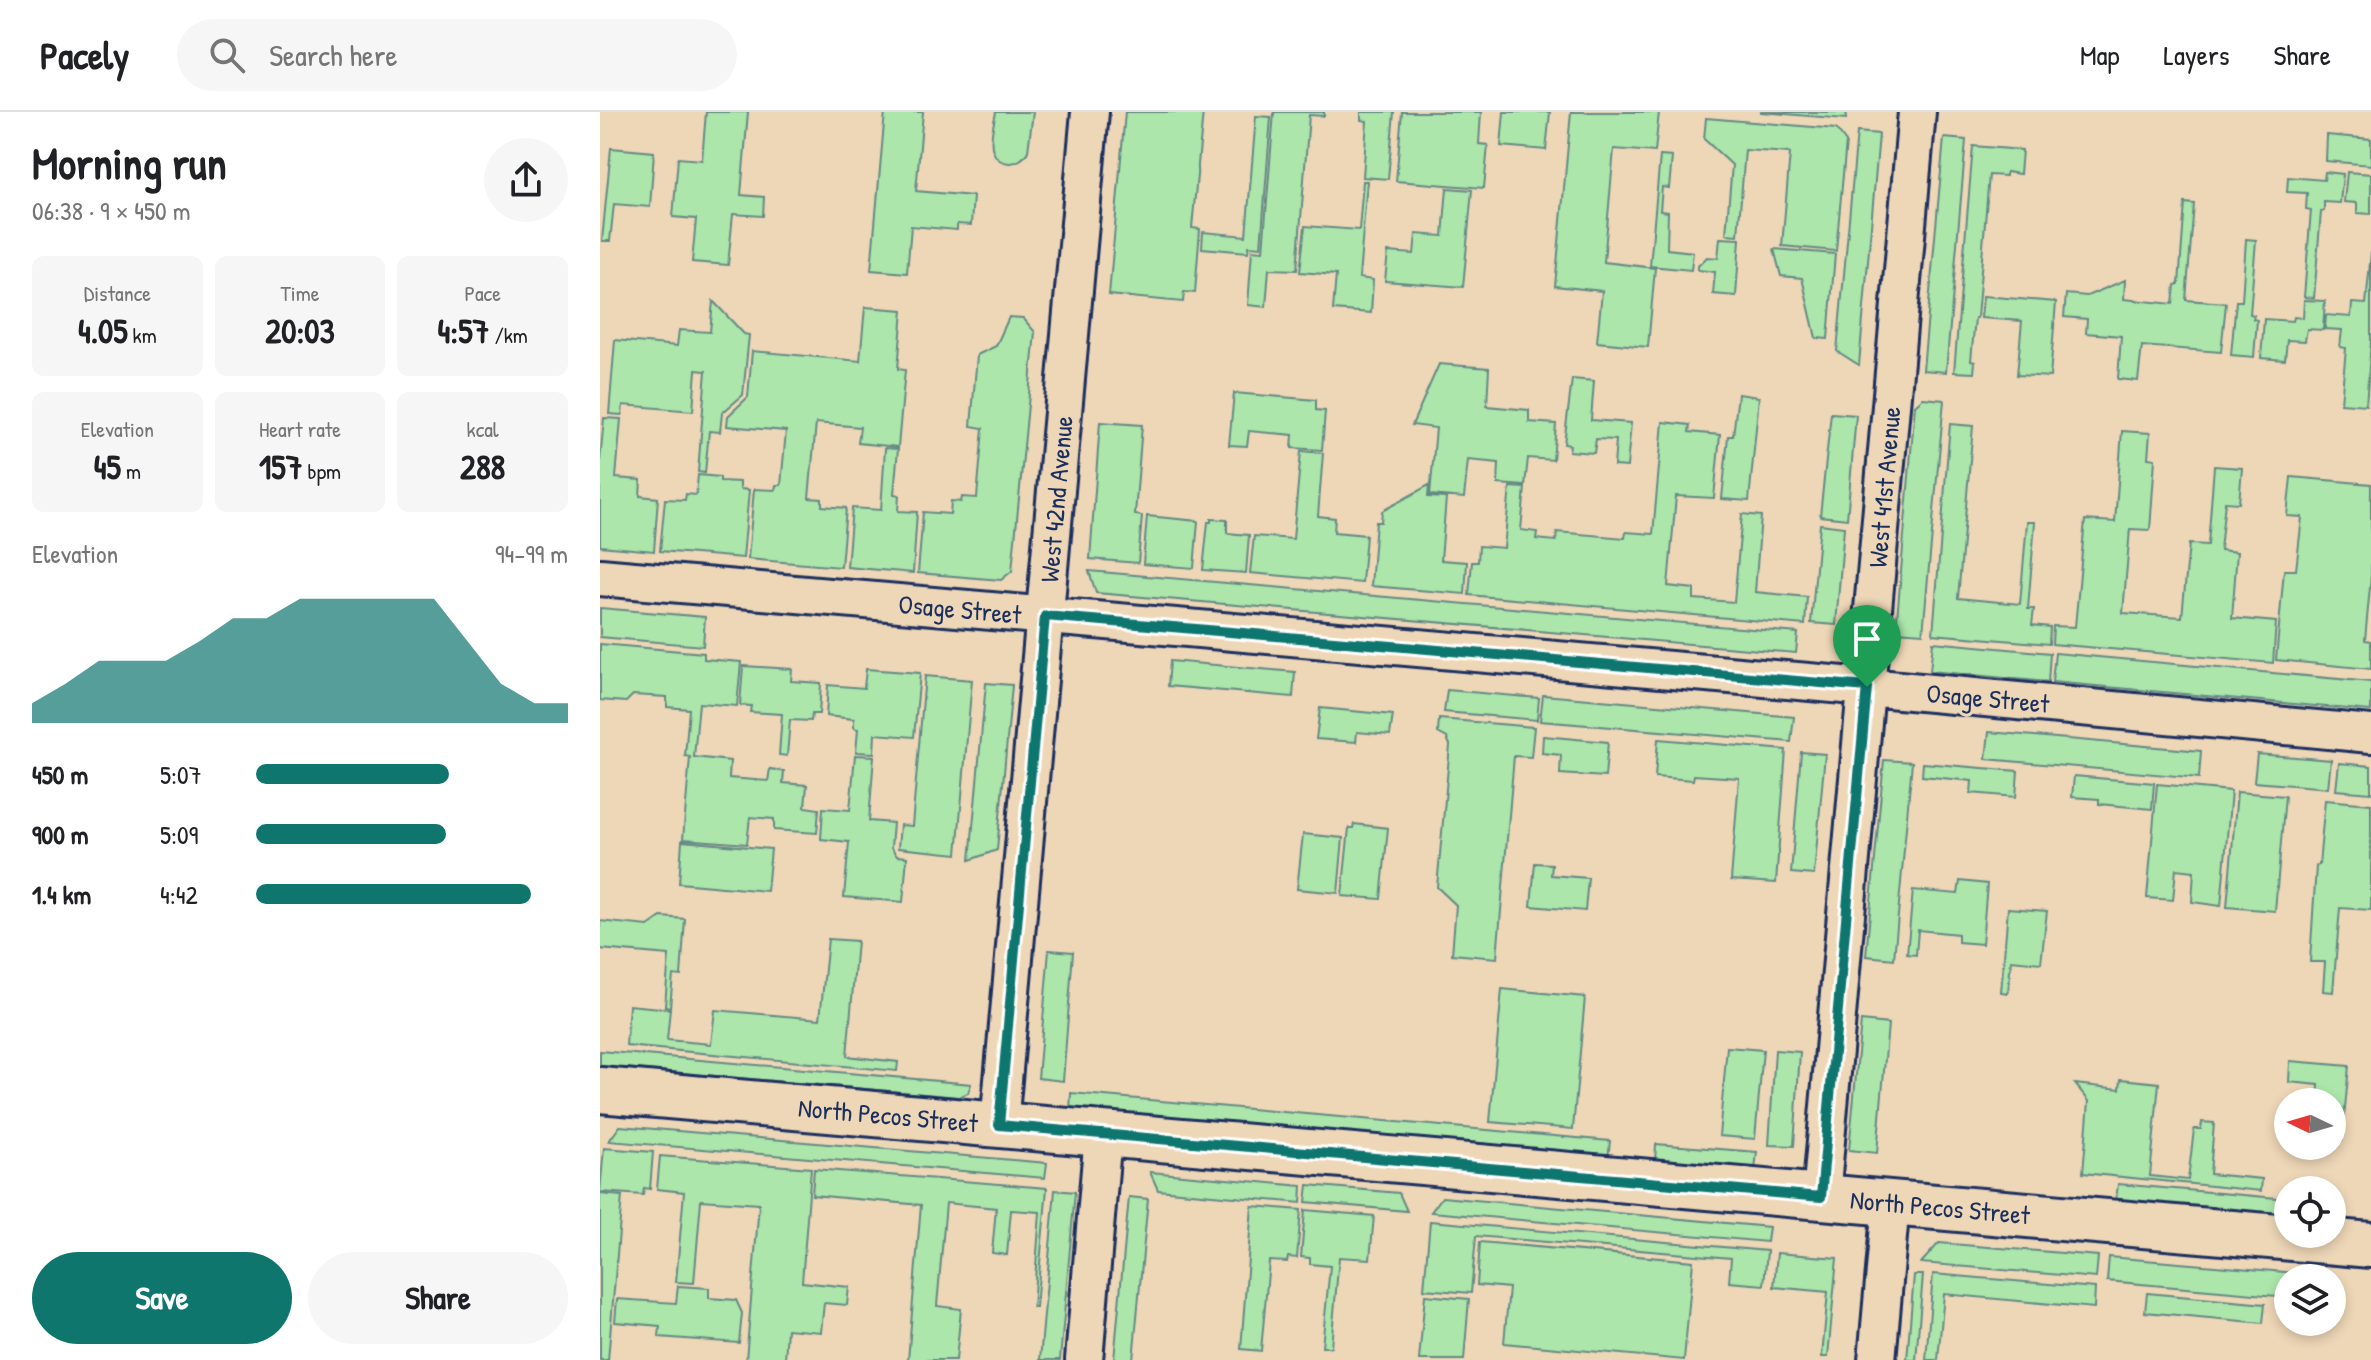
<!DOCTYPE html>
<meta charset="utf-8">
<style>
:root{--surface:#fff;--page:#f6f6f6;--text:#202124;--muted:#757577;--line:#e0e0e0;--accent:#0f766e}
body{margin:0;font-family:"Patrick Hand",sans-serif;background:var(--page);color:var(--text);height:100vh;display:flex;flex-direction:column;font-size:30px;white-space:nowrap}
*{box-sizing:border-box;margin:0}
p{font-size:26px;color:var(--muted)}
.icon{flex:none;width:44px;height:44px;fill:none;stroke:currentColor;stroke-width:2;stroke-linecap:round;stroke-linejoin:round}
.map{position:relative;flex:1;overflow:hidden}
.details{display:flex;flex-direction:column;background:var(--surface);width:600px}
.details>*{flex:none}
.needle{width:52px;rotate:275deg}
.tools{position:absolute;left:1674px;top:976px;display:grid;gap:16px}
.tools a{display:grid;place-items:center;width:72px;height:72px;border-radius:50%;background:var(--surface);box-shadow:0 4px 12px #0003;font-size:40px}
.pin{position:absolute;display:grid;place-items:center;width:68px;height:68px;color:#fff;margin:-82px -34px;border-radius:50% 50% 50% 0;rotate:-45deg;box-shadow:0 0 8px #0007}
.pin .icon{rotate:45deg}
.round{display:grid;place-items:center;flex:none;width:84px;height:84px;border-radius:42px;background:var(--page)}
.summary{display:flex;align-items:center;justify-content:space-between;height:136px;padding:0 32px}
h1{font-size:44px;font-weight:700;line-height:60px}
.metrics{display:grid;grid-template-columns:repeat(3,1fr);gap:12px;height:136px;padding:8px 32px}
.metrics div{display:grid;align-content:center;border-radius:12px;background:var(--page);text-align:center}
.metrics b{font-size:34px;font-weight:700}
.metrics small{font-size:22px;font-weight:400}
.metrics p{font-size:22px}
.chart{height:224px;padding:16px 32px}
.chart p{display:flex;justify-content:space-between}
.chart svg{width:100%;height:144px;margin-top:8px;fill:var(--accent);opacity:.7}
.primary-button{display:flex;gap:16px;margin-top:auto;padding:16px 32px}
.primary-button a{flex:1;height:92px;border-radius:48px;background:var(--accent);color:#fff;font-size:32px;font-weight:700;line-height:92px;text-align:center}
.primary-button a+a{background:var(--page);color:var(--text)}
ul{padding:0 32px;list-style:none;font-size:26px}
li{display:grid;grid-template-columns:128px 96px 1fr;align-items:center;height:60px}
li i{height:20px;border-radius:10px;background:var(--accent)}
header{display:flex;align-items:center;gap:48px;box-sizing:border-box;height:112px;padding:0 40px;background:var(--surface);border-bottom:2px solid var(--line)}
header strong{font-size:38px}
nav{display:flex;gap:44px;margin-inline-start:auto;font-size:28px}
.search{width:560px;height:72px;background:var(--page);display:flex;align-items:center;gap:20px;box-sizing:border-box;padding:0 28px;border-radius:44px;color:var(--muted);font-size:30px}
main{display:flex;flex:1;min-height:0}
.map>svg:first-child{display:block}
</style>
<header>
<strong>Pacely</strong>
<div class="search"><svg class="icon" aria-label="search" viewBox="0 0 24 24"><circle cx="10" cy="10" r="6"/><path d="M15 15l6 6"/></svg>Search here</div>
<nav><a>Map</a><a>Layers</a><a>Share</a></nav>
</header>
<main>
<section class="details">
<div class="summary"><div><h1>Morning run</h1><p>06:38 · 9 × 450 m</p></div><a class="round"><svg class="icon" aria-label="share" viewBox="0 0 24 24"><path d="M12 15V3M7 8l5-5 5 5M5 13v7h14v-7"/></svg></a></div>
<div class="metrics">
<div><p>Distance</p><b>4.05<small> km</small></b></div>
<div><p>Time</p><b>20:03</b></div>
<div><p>Pace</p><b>4:57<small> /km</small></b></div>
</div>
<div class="metrics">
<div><p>Elevation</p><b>45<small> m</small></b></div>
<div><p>Heart rate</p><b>157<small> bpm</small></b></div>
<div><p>kcal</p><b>288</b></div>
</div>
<div class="chart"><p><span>Elevation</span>94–99 m</p>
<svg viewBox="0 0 160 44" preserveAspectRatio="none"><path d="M0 44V38L10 32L20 25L30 25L40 25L50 19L60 12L70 12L80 6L90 6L100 6L110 6L120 6L130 19L140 32L150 38L160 38V44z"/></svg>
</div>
<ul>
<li><b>450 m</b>5:07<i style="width:62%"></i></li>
<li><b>900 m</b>5:09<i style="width:61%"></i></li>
<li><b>1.4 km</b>4:42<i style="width:88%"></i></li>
</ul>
<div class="primary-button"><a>Save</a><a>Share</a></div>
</section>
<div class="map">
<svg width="1771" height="1248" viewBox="0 0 1771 1248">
<rect width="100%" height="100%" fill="#eed7b7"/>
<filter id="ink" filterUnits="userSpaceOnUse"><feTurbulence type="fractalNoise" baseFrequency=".0125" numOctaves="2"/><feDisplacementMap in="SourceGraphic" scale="16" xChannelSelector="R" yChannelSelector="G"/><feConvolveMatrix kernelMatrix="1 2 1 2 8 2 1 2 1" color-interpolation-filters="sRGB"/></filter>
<g filter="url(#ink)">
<path fill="#ace6ab" stroke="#648a84" stroke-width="2" d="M106,0H148L141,83L164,85L163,104L133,102L128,153L92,150L96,107L73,105L78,46L102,48Z
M285,0H323L316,79L373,84L371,113L357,112V118L311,114L307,161L271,158Z
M396,0H433L428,39C421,54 399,56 393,39C389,28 394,11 396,0Z
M525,0H603L592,116L600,117L595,181L584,180L583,190L509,183Z
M674,0H724V4L709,3L697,158L669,157L666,195L648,193L652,138L663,139Z
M761,0H794L788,67L763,65L767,9L761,8Z
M802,0H881L879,32L888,33L884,76L796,69Z
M904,0H950L946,38L901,34Z
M971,0H1059L1055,40L1014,37L1004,150L1055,156L1048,235L997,230L1002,179L955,174Z
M1160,0H1247L1246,7Z
M656,4L671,5L661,135L649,134L648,140L602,136L603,120L646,124Z
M1106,6L1236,17L1246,30L1236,139L1182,134L1190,41L1145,38L1138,123L1126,122L1132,53L1104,27Z
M1257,20L1279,22L1259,253L1237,239Z
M1727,23L1771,27V53L1726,49Z
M1344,26L1366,28L1346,260L1323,258Z
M1373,34L1422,38L1420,62L1406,60V64L1389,63L1377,206H1375L1371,249L1375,250L1374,261L1354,260Z
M11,36L54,40L50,95L14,92L10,129H2Z
M1060,44L1072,45L1069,76L1062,75L1060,99L1068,100L1067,137L1093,140L1091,158L1050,154Z
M1725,60L1743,62L1740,91L1724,90V99L1721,100L1714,186L1704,185L1711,98L1706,97L1707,81L1687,80L1688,65L1724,68Z
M1747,60L1771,62V102L1757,101V91L1744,90Z
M763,69H767L759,166L773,168L771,201L733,198L736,163L700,160L705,114L759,118Z
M847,76L872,78L863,175L785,169L788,140L814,142L816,122L843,124Z
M1585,91L1594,92L1586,188L1626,191L1621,240L1542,234L1538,269L1518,267L1521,224L1486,221L1487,207L1464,205L1466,182L1487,184L1525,168L1524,187L1573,192L1575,173L1579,172Z
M1120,126L1140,127L1136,184L1113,182L1115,160L1098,158V154L1107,145L1118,146Z
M1646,127L1656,128L1650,202L1654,203L1653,207L1657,208L1654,245L1631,243L1636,189H1642Z
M1174,137L1235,142L1228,227L1216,226L1202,166L1181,164Z
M1771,140V230L1766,293L1741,291L1746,236L1740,235L1742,218L1725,217L1726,203L1751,205L1752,191L1766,192Z
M1383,184L1456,190L1450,265L1417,263L1422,209L1381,206Z
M1704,188L1725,189L1723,218L1707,217L1705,229L1687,228L1685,248L1661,246L1664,207L1693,209L1694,205L1703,206Z
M113,189L144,222L149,223L143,283L122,301L120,320L109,319L105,361L98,360L106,259L96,258L93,299L23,293L22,303L9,302L15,228L77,234L79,218L110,220Z
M265,195L303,198L298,257L305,258L298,335L258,331L260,315L216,311L209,386L222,387V394L246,396L241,455L148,447L154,377L175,378L176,373H181L186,319L127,314L128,304L148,285L152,239L260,249Z
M409,205L423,206L435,220L412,459L401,468L318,461L323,400L350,402L351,389L361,390L362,385L377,386L383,316L371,314L377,243L396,234Z
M839,252L889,256L887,294L929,298V310L956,312L953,348L928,346L925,374L898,372L899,351L868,348L864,386L830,383L836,316L812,313Z
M972,267L994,269L991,308L1031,311L1027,355L1014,354L1016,328L996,327L994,341L969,339L970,333L964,332Z
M634,281L716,288V298L725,299L722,338L692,336L693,323L649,319L647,334L629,333Z
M1138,282L1159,285L1149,389L1122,387L1128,324H1133Z
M1323,286L1344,288L1323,521L1296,519L1315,293Z
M1231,301L1256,303L1247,407L1220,404Z
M4,306L21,307L16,366L41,368L40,384L58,386L54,439L0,434V349Z
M500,310L542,313L535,403L542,404L538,451L490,447Z
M1063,310L1090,313L1089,320L1120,323L1114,386L1076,384L1068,474L1094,477V487L1134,490L1142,402L1161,404L1155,480L1207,485L1205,513L869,483L872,450H878L879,434L904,436L910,375L925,376L921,418L937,420L936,427L956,429L957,420L1025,426L1026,420L1053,422Z
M1350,312L1373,314L1358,486L1420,492L1427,410H1435L1428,497H1434L1432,513L1450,515L1449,532L1333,522Z
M1522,319L1550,321L1548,346L1555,347L1550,418L1530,417L1523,501L1582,505L1589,432L1608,433L1614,354L1642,356L1639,391L1625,390L1620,438L1637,440L1632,506L1676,510L1673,551L1452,532L1453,514L1475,515L1485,408L1515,410Z
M285,336L298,337L294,382L299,383L298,399L317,400L313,461L247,455L252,396L281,398Z
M701,339L723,341L718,404L735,406L734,420L766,423L762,471L650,461L654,424L693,427Z
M98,363L120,365V369L140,370V377L149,378L143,446L60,439L65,387L85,388L86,382L96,383Z
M1691,365L1771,372V464L1765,528L1771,529V557L1676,548L1684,458H1696L1702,405L1687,404Z
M829,373L828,385L846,386L841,448L867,450L865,482L771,474L776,410H781L782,399Z
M547,404L598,409L594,456L543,452Z
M611,407L627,408V421L649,423L646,461L603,458L608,410H611Z
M1220,412L1244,415L1236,513L1211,511Z
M489,459L1198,521L1196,541L496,481Z
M0,496L105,505L103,534L0,525Z
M1333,530L1450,541L1448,570L1330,559Z
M0,532L104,541V547L141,550L137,594L99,591L94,645L130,649L129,666L168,669L170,657L184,659L183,671L207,673L205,695L219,697L217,721L174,718V707L150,705L147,732L83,727L90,645L85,644L89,597L67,595V585L33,583L26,590L0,588Z
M1455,541L1771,570V599L1452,570Z
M570,549L695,560L693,585L568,574Z
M143,554L192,557L191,569L221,571L219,602H212L211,609L190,608L187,644L179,643L182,602L150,600L151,594L140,593Z
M266,557L320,561L314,625L275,622L274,641L256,640L258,617L254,616V607L226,604L228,573L264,576Z
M325,564L372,568L357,742L298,736L300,713L312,714Z
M386,571L412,573L397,738L370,748Z
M847,578L939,586L937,608L844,600Z
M943,583L1194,605L1191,630L940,609Z
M720,596L793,603L790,623L757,620L756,630L716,627Z
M839,607L934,615L931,645L914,644L897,846L852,842L856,793L837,775L850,633L847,626L838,621Z
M1389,620L1601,639L1599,666L1386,647Z
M943,624L1008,630L1005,665L960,662L961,643L942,641Z
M1058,627L1186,638L1176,771L1131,768L1139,666L1094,663L1093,668L1055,665Z
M1201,640L1225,642L1214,763L1191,761Z
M1657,642L1731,648L1728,676L1654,670Z
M255,643L274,644L269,709L293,711L291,736L297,744L307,745L303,790L244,785L249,730L221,727L223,696L250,698Z
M1284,648L1312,650L1294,847L1266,844Z
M1323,651L1418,659L1416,685L1371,681L1372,669L1322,664Z
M1739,651L1771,654V681L1736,678Z
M1474,664L1554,671L1552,697L1499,692V687L1472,685Z
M1557,672L1631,679L1621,794L1592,790L1594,759L1576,757L1573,788L1547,786Z
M1637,680L1685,684L1675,799L1627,795Z
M1725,688L1771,692V798L1740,796L1733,880L1723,879L1725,850H1710L1716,754L1719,753Z
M754,712L788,716L781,787L742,784L749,716H753Z
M703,722L743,726L738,781L697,777Z
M82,729L171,737L167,779L79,771Z
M935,751L952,752L951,763L988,766L985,799L931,794Z
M1360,769L1387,772L1382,832L1358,830V822L1318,818L1316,843L1307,842L1313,778L1358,782Z
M1408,796L1447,799L1441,851L1411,848L1408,881L1401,880Z
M61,805L85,807L81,864L73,863L70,895L65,894L69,843L0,837V809L48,814Z
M228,827L257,829L247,944L298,950L297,959L26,934L29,893L70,897L67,928L111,932L115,898L220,907Z
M449,838L473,840L463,969L438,966Z
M902,877L985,885L973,1017L890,1010Z
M1261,909L1288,912L1277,1041L1249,1038Z
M1127,935L1163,938L1155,1027L1119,1024Z
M1175,938L1200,940L1194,1034L1169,1033Z
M0,939L371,972L368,981L359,985L0,954Z
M1690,949L1749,954L1742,1028L1732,1027V990H1718L1719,973L1689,970Z
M1521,967L1559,971L1550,1064L1588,1068L1594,1017H1601L1602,1010L1614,1011L1610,1062L1662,1067L1661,1079L1483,1061L1489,989L1475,972L1520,977Z
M471,981L1010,1029L1008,1046L470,998Z
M20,1014L447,1051L445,1066L9,1029Z
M1056,1032L1157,1040L1155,1058L1055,1050Z
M4,1036L53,1040L50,1077L44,1076L43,1083L0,1080Z
M60,1044L211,1056L202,1170L249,1175L247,1193L224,1191L221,1220L187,1217L185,1248H146L159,1092L101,1088L94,1171L76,1170L84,1080L57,1077Z
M214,1057L447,1076L436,1195H433L440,1100L411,1098L407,1143L392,1141L396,1096L346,1091L337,1194L361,1197L356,1248H308L321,1093L212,1083Z
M550,1060L702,1074L701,1091L558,1078Z
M1518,1072L1688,1087V1103L1516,1088Z
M708,1073L799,1081L807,1099L706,1090Z
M455,1078L475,1080L460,1248H440Z
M0,1082L22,1084L8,1248H0Z
M529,1085L548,1087L533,1248H514Z
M842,1085L1169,1115L1167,1130L831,1100Z
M652,1094L701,1098L697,1146L688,1145L687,1150L669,1149L661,1239L641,1237Z
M705,1098L774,1104L770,1147L739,1145L731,1235H722L730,1154L710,1152V1146L701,1145Z
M830,1109L1167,1139L1164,1173L1129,1170L1131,1146L876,1124L871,1181L824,1177Z
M880,1130L1093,1149L1084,1248L904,1231L909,1176L877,1173Z
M1339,1131L1498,1144L1496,1166L1321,1151Z
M1177,1141L1237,1146L1228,1245H1222L1228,1180L1174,1175Z
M1509,1145L1698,1161L1700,1166H1688V1185L1507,1169Z
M1333,1162L1495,1176L1494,1196L1344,1182L1338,1248H1326Z
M1314,1163H1323L1316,1248H1307Z
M78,1174L109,1176V1186L136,1188L142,1201L139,1231L59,1225L60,1214L15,1210L17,1187L76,1191Z
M1547,1181L1665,1192L1663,1211L1545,1200Z
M825,1183L869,1187L864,1248H819Z"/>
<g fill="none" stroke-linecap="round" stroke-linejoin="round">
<g stroke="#1b2f5e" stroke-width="42">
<path id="street" d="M0,465L1267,575L1771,622
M399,1013L490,0
M1221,1085L1317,0
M484,1248L503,1022
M1277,1248L1291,1091"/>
</g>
<g stroke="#1b2f5e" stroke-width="50">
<path id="secondary" d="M0,978L1771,1133"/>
</g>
<use href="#street" stroke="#eed7b7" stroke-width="36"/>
<use href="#secondary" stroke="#eed7b7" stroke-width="44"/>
</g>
</g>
<g fill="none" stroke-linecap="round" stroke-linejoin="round" filter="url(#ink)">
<g stroke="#fff" stroke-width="16">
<path id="route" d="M445,504L1267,575L1221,1085L399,1013Z"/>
</g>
<use href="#route" stroke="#0f766e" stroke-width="10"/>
</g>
<g text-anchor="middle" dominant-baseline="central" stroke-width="6" stroke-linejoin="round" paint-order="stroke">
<g font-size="26" fill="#1b2f5e" stroke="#eed7b7">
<text transform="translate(1284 375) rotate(-85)">West 41st Avenue</text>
<text transform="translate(456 387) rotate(-85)">West 42nd Avenue</text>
<text transform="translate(360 497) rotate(5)">Osage Street</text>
<text transform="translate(1388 586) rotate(5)">Osage Street</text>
<text transform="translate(288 1003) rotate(5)">North Pecos Street</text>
<text transform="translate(1340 1095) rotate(5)">North Pecos Street</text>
</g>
</g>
</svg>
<div class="tools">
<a><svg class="needle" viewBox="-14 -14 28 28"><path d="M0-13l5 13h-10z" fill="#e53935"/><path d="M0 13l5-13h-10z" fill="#757577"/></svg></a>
<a><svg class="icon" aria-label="locate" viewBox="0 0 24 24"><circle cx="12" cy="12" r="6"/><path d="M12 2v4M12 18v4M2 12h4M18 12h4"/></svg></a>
<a><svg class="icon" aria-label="layers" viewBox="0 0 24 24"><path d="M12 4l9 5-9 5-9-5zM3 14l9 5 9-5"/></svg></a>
</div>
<div class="pin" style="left:1267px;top:575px;background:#1e9e55"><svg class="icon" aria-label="arrive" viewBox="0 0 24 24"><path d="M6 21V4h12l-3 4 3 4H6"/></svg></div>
</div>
</main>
